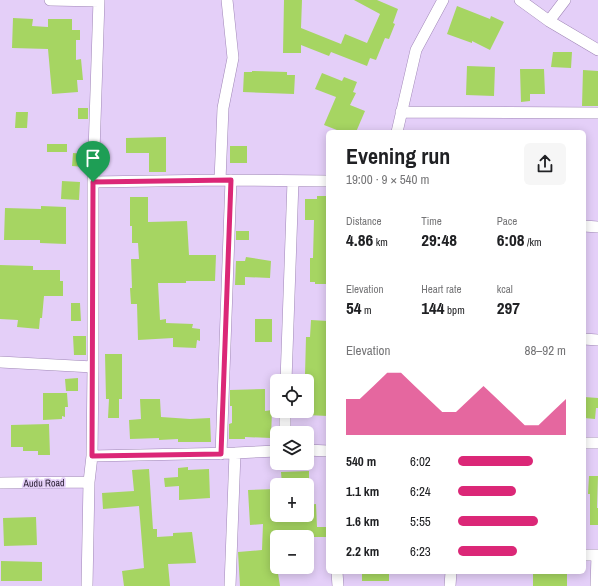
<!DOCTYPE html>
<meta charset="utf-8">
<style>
:root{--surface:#fff;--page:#f6f6f6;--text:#202124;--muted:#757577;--accent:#db2777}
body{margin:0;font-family:"Archivo Narrow",sans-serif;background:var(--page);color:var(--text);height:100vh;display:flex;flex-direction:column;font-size:15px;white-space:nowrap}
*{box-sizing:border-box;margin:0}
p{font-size:13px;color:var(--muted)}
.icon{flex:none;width:22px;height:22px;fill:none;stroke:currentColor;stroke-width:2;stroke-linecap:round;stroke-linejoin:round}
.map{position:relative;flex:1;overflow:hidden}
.drawer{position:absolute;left:326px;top:130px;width:260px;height:444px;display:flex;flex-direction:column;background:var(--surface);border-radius:6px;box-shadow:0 2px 10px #0003}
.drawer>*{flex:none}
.buttons{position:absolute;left:270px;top:374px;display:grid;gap:8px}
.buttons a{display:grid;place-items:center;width:44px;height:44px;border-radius:6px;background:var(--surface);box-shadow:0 2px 10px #0003;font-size:20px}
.pin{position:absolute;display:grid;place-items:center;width:34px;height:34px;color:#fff;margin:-41px -17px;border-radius:50% 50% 50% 0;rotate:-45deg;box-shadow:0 0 4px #0007}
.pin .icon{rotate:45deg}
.round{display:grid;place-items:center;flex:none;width:42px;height:42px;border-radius:6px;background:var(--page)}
.overview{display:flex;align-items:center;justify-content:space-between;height:68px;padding:0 20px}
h1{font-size:22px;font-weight:700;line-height:30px}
.figures{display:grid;grid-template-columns:repeat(3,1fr);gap:6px;height:68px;padding:4px 20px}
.figures div{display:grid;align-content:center}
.figures b{font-size:17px;font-weight:700}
.figures small{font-size:11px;font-weight:400}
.figures p{font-size:11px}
.chart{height:112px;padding:8px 20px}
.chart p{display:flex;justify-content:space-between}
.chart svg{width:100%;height:72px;margin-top:4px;fill:var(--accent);opacity:.7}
ul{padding:0 20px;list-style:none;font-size:13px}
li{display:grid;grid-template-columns:64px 48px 1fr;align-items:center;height:30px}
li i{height:10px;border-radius:5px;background:var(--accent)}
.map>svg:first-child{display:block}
</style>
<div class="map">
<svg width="598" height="586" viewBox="0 0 598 586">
<rect width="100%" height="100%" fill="#e4cff8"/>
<path fill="#a6d562" d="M284,0H302L301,28L341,44L345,34L367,43L380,14L354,0H377L398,9L393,23L395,24L389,39L385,38L376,60L370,58L367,66L331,52L329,56L301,45V53H283Z
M457,6L490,19L491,16L504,22L490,50L472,41V43L447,34Z
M13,18L33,19L32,26L48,27V19H72V30H80V40H76V60L81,59L83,80H77L78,92L52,94L48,49L12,48Z
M553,52H572L571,68L551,67Z
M467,66L495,67L494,96L466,95Z
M520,69H544L545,94H530V101L521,102Z
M583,70L598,71V106H582Z
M252,71L287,72V75H295L294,94L243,92L244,72H252Z
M322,73L342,81L344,77L357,82L353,92L356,93L350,105L365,111L356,132H342L324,125L336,97L315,89Z
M78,108H88V119H78Z
M16,112H28L27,128H15Z
M166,137V172H149V153H126V138Z
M47,144H67V152H47Z
M230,146H247V163H230Z
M73,153L86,154L85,167L72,166Z
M62,181L80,182L79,200L61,199Z
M317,196H328V284H315V282H310V258H313L314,220H305V199H317Z
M130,197H148V222L187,221L189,255H216L215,281H186V283H158L160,320L166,319V323L193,324L192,328L200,329V341L197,340L196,348L173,347V338L138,340L137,304H131L130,288H132L131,259H139L138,243H132V226H130Z
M41,206L66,207V244L40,243V240H4L5,208L41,209Z
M236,231H249V240H236Z
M246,257L271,261L270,278L245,277V285H235L236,261H245Z
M0,265L33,266V270H60V281H63V296H44L42,318H40L39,329L17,327L18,320L0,319Z
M71,303H80L81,321H71Z
M255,319H272V342H255Z
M311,320L328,321V416L307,415V375H305L306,337H310Z
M73,336H86V355H74Z
M105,354H122V399H119V418H108L109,399H106Z
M78,378V391H66L65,379Z
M265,389V411L272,410L271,438L245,437V439H229V424L232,423V406H230V390Z
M43,393H67L68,407H65V417L62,416V419L43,420Z
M584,397L598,398V408H596L595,419L584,418Z
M140,399H160L161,417L190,419L210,418L211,442H178V439L159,440V438L130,439L129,420L141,419Z
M49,424L50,455H38V451H23V447H11V425Z
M188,467V470L209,469L210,498L179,500V486L165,487L164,478L178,477V468Z
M149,469L153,529H157V537L173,536V533L192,532L196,563L168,564L170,586H124L122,571L144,568L139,506L103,509L102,493L134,491L132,470Z
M309,471V485H282L281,472Z
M589,476H598L597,508H598V525H590V494H588Z
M276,489L277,515H307V505L316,504L317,527H326V537H277V567L280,586H240L238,552L262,550L263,524L250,525L248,490Z
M36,517L37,545L4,546L3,518Z
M1,561L42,562V581H1Z
M362,572H389V581H362Z
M533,572H567V586H533Z"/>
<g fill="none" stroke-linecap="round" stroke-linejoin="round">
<g stroke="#a087b7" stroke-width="12">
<path id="street" d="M50,0L99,1
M520,0L549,21L598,50
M549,21L565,0
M401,112L598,113
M397,132L416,50L443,0
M220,180L223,108L233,58L227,0
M93,182L220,180L328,181
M584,226L598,227
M584,339L598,340
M0,362L93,367
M286,381L293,181
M285,433V411
M584,443H598
M307,450L328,451
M221,454L231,180
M92,456L235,453L277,451
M0,483L89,482
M584,555H598
M337,572L338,586
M87,586L89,482L92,456L93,367V182L99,0
M230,586L235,453
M450,586L451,572
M596,586L597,555"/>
</g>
<use href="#street" stroke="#fff" stroke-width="11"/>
</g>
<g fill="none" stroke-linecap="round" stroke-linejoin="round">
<g stroke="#fff" stroke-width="8">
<path id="route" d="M231,180L221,454L92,456L93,182Z"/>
</g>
<use href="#route" stroke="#db2777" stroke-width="5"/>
</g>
<g text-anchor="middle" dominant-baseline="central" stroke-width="3.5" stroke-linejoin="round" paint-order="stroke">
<g font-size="10" fill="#251b2e" stroke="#e4cff8">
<text transform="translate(44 483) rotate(-1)">Audu Road</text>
</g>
</g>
</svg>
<div class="buttons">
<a><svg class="icon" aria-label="locate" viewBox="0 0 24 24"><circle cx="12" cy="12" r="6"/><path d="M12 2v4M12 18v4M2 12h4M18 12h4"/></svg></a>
<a><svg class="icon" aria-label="layers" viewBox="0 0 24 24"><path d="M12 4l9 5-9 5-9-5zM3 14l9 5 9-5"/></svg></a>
<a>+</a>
<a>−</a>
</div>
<div class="pin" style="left:93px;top:182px;background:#1e9e55"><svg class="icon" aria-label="arrive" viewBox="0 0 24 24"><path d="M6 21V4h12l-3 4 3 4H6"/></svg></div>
<section class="drawer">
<div class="overview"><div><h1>Evening run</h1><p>19:00 · 9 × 540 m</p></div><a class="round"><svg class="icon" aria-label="share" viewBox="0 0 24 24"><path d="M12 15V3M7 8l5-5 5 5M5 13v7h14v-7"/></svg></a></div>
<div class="figures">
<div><p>Distance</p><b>4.86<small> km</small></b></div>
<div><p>Time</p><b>29:48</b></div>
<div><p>Pace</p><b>6:08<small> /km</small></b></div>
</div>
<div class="figures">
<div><p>Elevation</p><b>54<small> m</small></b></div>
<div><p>Heart rate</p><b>144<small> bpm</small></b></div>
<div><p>kcal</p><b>297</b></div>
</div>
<div class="chart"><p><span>Elevation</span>88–92 m</p>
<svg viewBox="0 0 160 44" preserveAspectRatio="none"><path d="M0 44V22L10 22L20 14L30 6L40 6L50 14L60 22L70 30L80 30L90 22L100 14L110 22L120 30L130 38L140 38L150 30L160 22V44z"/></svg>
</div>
<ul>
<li><b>540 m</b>6:02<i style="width:69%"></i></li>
<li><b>1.1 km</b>6:24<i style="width:54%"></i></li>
<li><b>1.6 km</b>5:55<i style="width:74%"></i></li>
<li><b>2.2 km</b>6:23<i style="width:55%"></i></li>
</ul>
</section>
</div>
